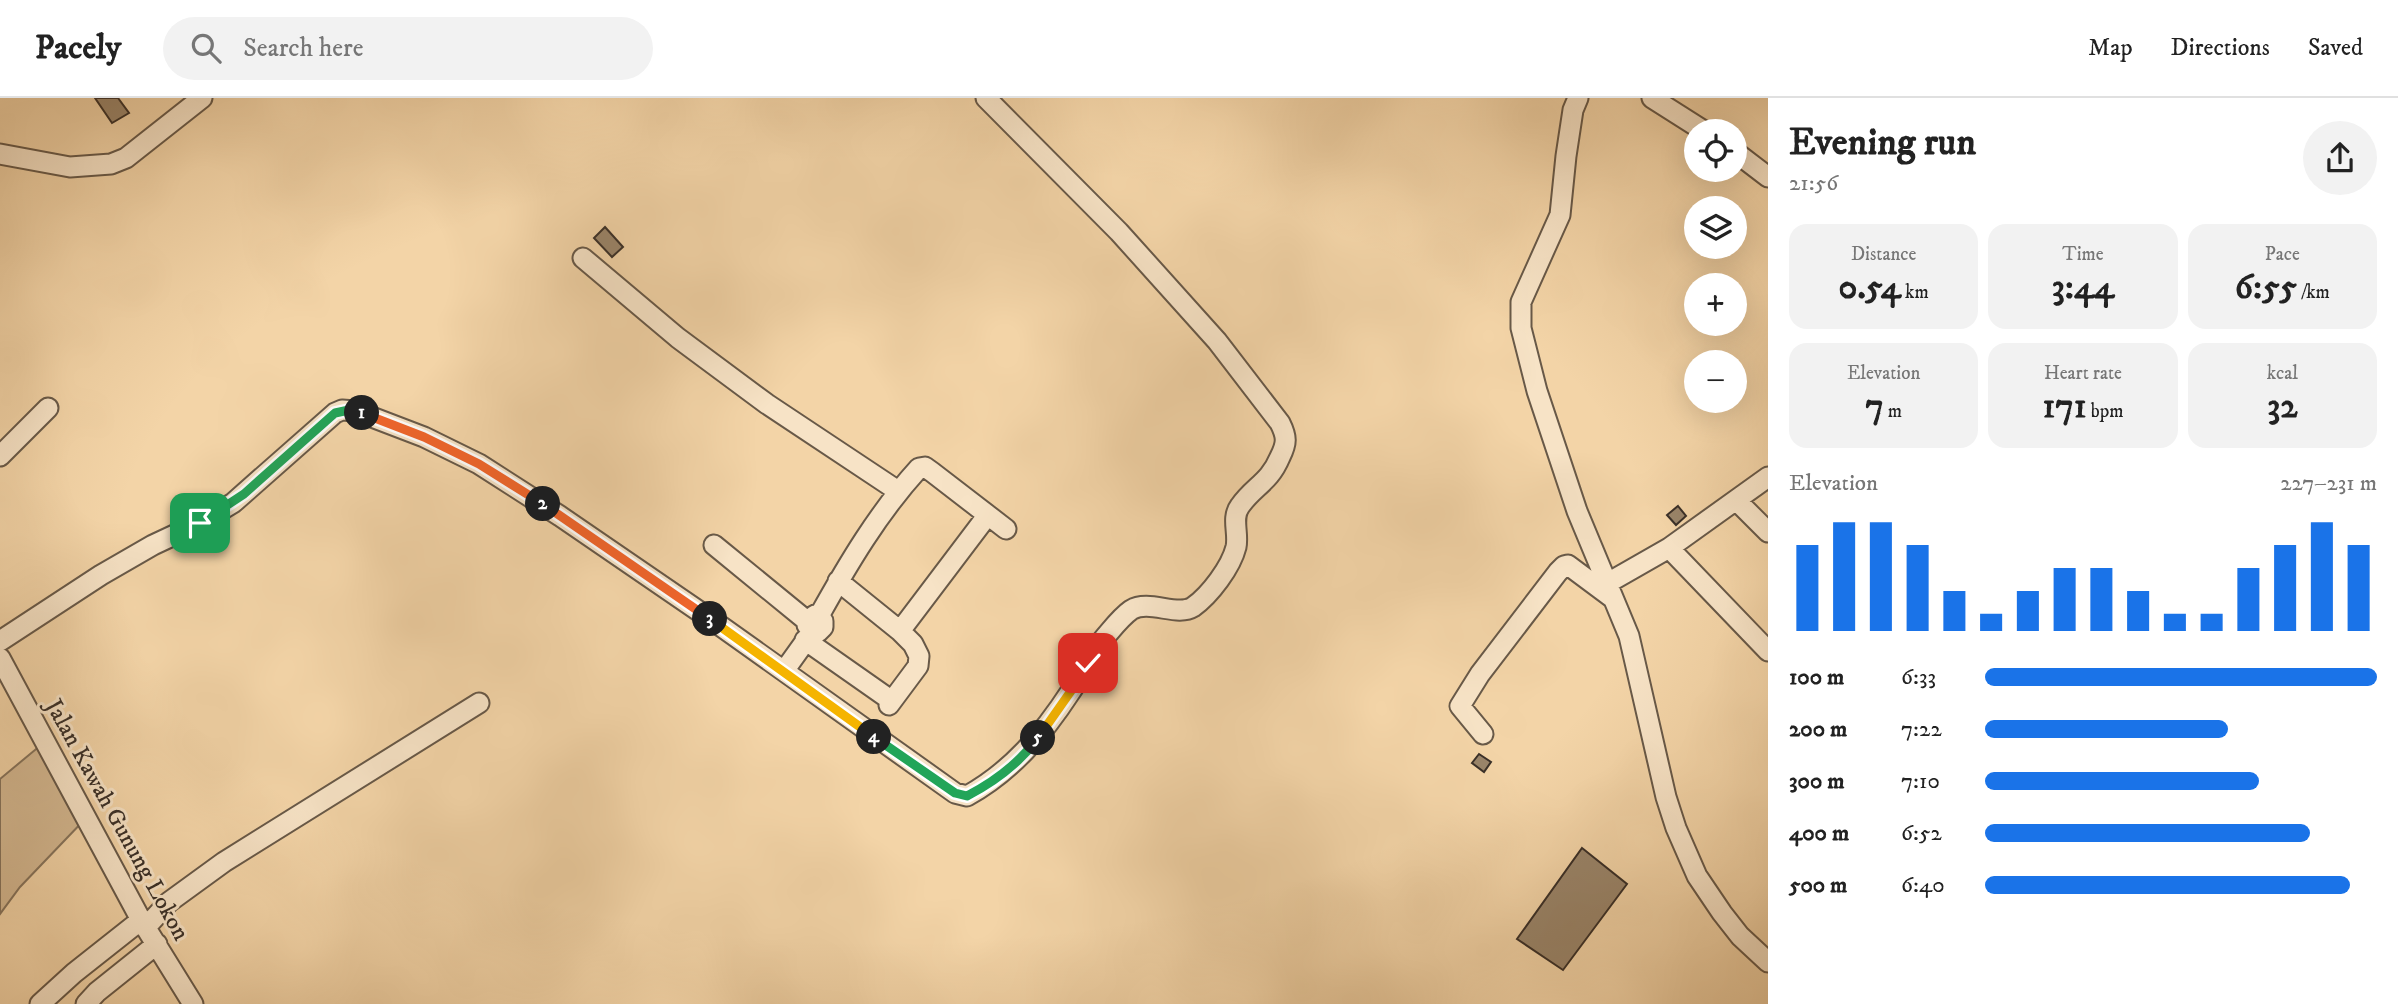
<!DOCTYPE html>
<meta charset="utf-8">
<style>
:root{--surface:#fff;--page:#f2f2f2;--text:#222;--muted:#767676;--line:#e0e0e0;--accent:#1a73e8}
body{margin:0;font-family:"IM FELL DW Pica",serif;background:var(--page);color:var(--text);height:100vh;display:flex;flex-direction:column;font-size:26px;white-space:nowrap}
*{box-sizing:border-box;margin:0}
p{font-size:23px;color:var(--muted)}
.icon{flex:none;width:38px;height:38px;fill:none;stroke:currentColor;stroke-width:2;stroke-linecap:round;stroke-linejoin:round}
.map{position:relative;flex:1;overflow:hidden}
.drawer{display:flex;flex-direction:column;background:var(--surface);width:630px}
.drawer>*{flex:none}
.tools{position:absolute;left:1684px;top:21px;display:grid;gap:14px}
.tools a{display:grid;place-items:center;width:63px;height:63px;border-radius:50%;background:var(--surface);box-shadow:0 7px 28px #0002;font-size:35px}
.pin{position:absolute;display:grid;place-items:center;width:60px;height:60px;color:#fff;margin:-30px;border-radius:14px;box-shadow:0 4px 10px #0006}
.km{position:absolute;width:35px;height:35px;margin:-18px;border-radius:50%;background:#222;color:#fff;font-size:19px;line-height:35px;text-align:center}
.round{display:grid;place-items:center;flex:none;width:74px;height:74px;border-radius:37px;background:var(--page)}
.summary{display:flex;align-items:center;justify-content:space-between;height:119px;padding:0 21px}
h1{font-size:38px;font-weight:700;line-height:52px}
.stats{display:grid;grid-template-columns:repeat(3,1fr);gap:10px;height:119px;padding:7px 21px}
.stats div{display:grid;align-content:center;border-radius:18px;background:var(--page);text-align:center}
.stats b{font-size:35px;font-weight:700}
.stats small{font-size:19px;font-weight:400}
.stats p{font-size:19px}
.chart{height:196px;padding:14px 21px}
.chart p{display:flex;justify-content:space-between}
.chart svg{width:100%;height:126px;margin-top:7px;stroke:var(--accent);stroke-width:6}
ul{padding:0 21px;list-style:none;font-size:23px}
li{display:grid;grid-template-columns:112px 84px 1fr;align-items:center;height:52px}
li i{height:18px;border-radius:9px;background:var(--accent)}
header{display:flex;align-items:center;gap:42px;box-sizing:border-box;height:98px;padding:0 35px;background:var(--surface);border-bottom:2px solid var(--line)}
header strong{font-size:33px}
nav{display:flex;gap:38px;margin-inline-start:auto;font-size:24px}
.search{width:490px;height:63px;background:var(--page);display:flex;align-items:center;gap:18px;box-sizing:border-box;padding:0 24px;border-radius:38px;color:var(--muted);font-size:26px}
main{display:flex;flex:1;min-height:0}
.map>svg:first-child{display:block}
</style>
<header>
<strong>Pacely</strong>
<div class="search"><svg class="icon" aria-label="search" viewBox="0 0 24 24"><circle cx="10" cy="10" r="6"/><path d="M15 15l6 6"/></svg>Search here</div>
<nav><a>Map</a><a>Directions</a><a>Saved</a></nav>
</header>
<main>
<div class="map">
<svg width="1768" height="906" viewBox="0 0 1768 906">
<rect width="100%" height="100%" fill="#f3d4a7"/>
<filter id="stains"><feTurbulence type="fractalNoise" baseFrequency=".00286" numOctaves="4"/><feColorMatrix values="0 0 0 0 .2 0 0 0 0 .09 0 0 0 0 .02 0 0 0 .5 -.17"/></filter>
<radialGradient id="worn" r=".72"><stop offset=".6" stop-color="#630" stop-opacity="0"/><stop offset="1" stop-color="#630" stop-opacity=".3"/></radialGradient>
<path fill="#d4b891" stroke="#87745c" stroke-width="2" d="M47,642L87,719L20,789L0,816V681Z"/>
<path fill="#9a856a" stroke="#3a3028" stroke-width="2" d="M95,0H118L129,15L112,25Z
M605,129L623,149L612,159L594,140Z
M1678,408L1686,418L1676,427L1667,417Z
M1479,656L1491,664L1484,674L1472,665Z
M1582,750L1627,786L1563,872L1517,841Z"/>
<g fill="none" stroke-linecap="round" stroke-linejoin="round">
<g stroke="#685948" stroke-width="23">
<path id="minor" d="M1578,0L1573,12L1566,58L1560,117L1521,204V230L1537,293L1577,413L1629,538L1666,699L1676,730L1697,778L1722,815L1740,838L1768,864
M1652,0L1704,33
M1734,53L1768,79
M0,56L70,69L111,66L126,60L202,0
M583,160L678,240L767,306L898,393
M0,358L48,310
M1736,402L1768,434
M714,447L807,523
M1669,450L1768,379
M838,483L900,533L913,546L919,558L918,568L889,607
M1606,486L1669,450L1768,553
M819,518L823,523V529L818,534H812L807,527V523L815,517L819,518C848,466 878,415 919,370L925,369L932,374L1006,431
M900,533L987,418
M805,542L892,603
M0,543L101,477L153,447L200,425L233,405L335,315L342,312L356,313L424,339L479,366L560,418L722,529L955,695L967,698C1012,673 1043,636 1071,593C1083,576 1091,555 1105,539C1112,531 1121,519 1131,512C1149,501 1177,519 1193,509C1210,497 1231,469 1236,449C1239,435 1231,420 1240,408C1254,388 1269,385 1280,359C1287,345 1287,339 1280,325L1217,243L1119,134L986,0
M0,560L141,822L193,906
M784,573L812,534
M1483,636L1460,608L1480,576L1558,474L1564,468L1568,467L1611,499
M146,829L169,804L224,764L479,605
M40,906L74,875L141,822
M86,906L97,894L157,846"/>
</g>
<use href="#minor" stroke="#f7e3c6" stroke-width="19"/>
</g>
<g fill="none" stroke-linecap="round" stroke-linejoin="round">
<g stroke="#fff" stroke-width="14">
<path id="split-1" d="M200,425L244,396L335,315L349,312L362,315"/>
</g>
<g stroke="#fff" stroke-width="14">
<path id="split-2" d="M362,315L424,339L479,366L543,406"/>
</g>
<g stroke="#fff" stroke-width="14">
<path id="split-3" d="M543,406L710,521"/>
</g>
<g stroke="#fff" stroke-width="14">
<path id="split-4" d="M710,521L874,639"/>
</g>
<g stroke="#fff" stroke-width="14">
<path id="split-5" d="M874,639L955,695L967,698C994,684 1020,664 1038,640"/>
</g>
<g stroke="#fff" stroke-width="14">
<path id="split-6" d="M1038,640L1071,593L1088,565"/>
</g>
<use href="#split-1" stroke="#22a559" stroke-width="9"/>
<use href="#split-2" stroke="#f0652b" stroke-width="9"/>
<use href="#split-3" stroke="#f0652b" stroke-width="9"/>
<use href="#split-4" stroke="#f5b400" stroke-width="9"/>
<use href="#split-5" stroke="#22a559" stroke-width="9"/>
<use href="#split-6" stroke="#f5b400" stroke-width="9"/>
</g>
<g text-anchor="middle" dominant-baseline="central" stroke-width="6" stroke-linejoin="round" paint-order="stroke">
<g font-size="24" fill="#3a3028" stroke="#f7e3c6">
<text transform="translate(117 722) rotate(61)">Jalan Kawah Gunung Lokon</text>
</g>
</g>
<rect width="100%" height="100%" filter="url(#stains)"/>
<rect width="100%" height="100%" fill="url(#worn)"/>
</svg>
<div class="tools">
<a><svg class="icon" aria-label="locate" viewBox="0 0 24 24"><circle cx="12" cy="12" r="6"/><path d="M12 2v4M12 18v4M2 12h4M18 12h4"/></svg></a>
<a><svg class="icon" aria-label="layers" viewBox="0 0 24 24"><path d="M12 4l9 5-9 5-9-5zM3 14l9 5 9-5"/></svg></a>
<a>+</a>
<a>−</a>
</div>
<div class="pin" style="left:200px;top:425px;background:#1e9e55"><svg class="icon" aria-label="arrive" viewBox="0 0 24 24"><path d="M6 21V4h12l-3 4 3 4H6"/></svg></div>
<div class="pin" style="left:1088px;top:565px;background:#d93025"><svg class="icon" aria-label="check" viewBox="0 0 24 24"><path d="M5 12l5 5 9-10"/></svg></div>
<b class="km" style="left:362px;top:315px">1</b>
<b class="km" style="left:543px;top:406px">2</b>
<b class="km" style="left:710px;top:521px">3</b>
<b class="km" style="left:874px;top:639px">4</b>
<b class="km" style="left:1038px;top:640px">5</b>
</div>
<section class="drawer">
<div class="summary"><div><h1>Evening run</h1><p>21:56</p></div><a class="round"><svg class="icon" aria-label="share" viewBox="0 0 24 24"><path d="M12 15V3M7 8l5-5 5 5M5 13v7h14v-7"/></svg></a></div>
<div class="stats">
<div><p>Distance</p><b>0.54<small> km</small></b></div>
<div><p>Time</p><b>3:44</b></div>
<div><p>Pace</p><b>6:55<small> /km</small></b></div>
</div>
<div class="stats">
<div><p>Elevation</p><b>7<small> m</small></b></div>
<div><p>Heart rate</p><b>171<small> bpm</small></b></div>
<div><p>kcal</p><b>32</b></div>
</div>
<div class="chart"><p><span>Elevation</span>227–231 m</p>
<svg viewBox="0 0 160 44" preserveAspectRatio="none"><path d="M5 44V14M15 44V6M25 44V6M35 44V14M45 44V30M55 44V38M65 44V30M75 44V22M85 44V22M95 44V30M105 44V38M115 44V38M125 44V22M135 44V14M145 44V6M155 44V14"/></svg>
</div>
<ul>
<li><b>100 m</b>6:33<i style="width:100%"></i></li>
<li><b>200 m</b>7:22<i style="width:62%"></i></li>
<li><b>300 m</b>7:10<i style="width:70%"></i></li>
<li><b>400 m</b>6:52<i style="width:83%"></i></li>
<li><b>500 m</b>6:40<i style="width:93%"></i></li>
</ul>
</section>
</main>
